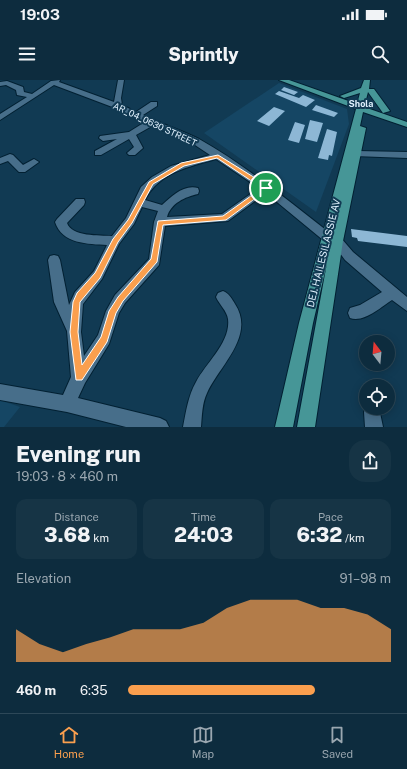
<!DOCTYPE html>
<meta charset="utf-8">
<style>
:root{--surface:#0d2c3e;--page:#163445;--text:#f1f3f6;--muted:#9aa7b0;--line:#2d4858;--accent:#fa9f4e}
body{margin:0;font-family:"Public Sans",sans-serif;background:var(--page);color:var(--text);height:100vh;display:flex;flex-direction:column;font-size:15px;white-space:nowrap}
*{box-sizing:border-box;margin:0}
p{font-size:13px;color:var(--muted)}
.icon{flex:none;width:22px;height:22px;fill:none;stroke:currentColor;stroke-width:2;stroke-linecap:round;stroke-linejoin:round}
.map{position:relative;height:347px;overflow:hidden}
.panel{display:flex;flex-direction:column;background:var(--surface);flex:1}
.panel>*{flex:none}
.needle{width:26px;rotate:344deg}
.buttons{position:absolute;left:359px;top:255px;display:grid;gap:8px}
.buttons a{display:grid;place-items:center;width:36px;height:36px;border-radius:50%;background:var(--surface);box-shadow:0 2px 10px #0003,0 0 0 1px var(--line);font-size:20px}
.pin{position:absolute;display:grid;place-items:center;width:34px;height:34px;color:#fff;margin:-17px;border:2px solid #fff;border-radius:50%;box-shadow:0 1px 4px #0007}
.round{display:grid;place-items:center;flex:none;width:42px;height:42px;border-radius:16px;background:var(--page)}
.headline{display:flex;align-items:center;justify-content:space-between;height:68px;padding:0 16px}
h1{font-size:22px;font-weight:800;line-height:30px}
.figures{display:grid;grid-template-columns:repeat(3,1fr);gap:6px;height:68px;padding:4px 16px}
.figures div{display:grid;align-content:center;border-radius:10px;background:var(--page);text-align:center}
.figures b{font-size:20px;font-weight:800}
.figures small{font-size:11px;font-weight:400}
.figures p{font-size:11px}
.chart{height:112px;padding:8px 16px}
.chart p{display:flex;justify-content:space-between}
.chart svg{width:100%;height:72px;margin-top:4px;fill:var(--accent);opacity:.7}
ul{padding:0 16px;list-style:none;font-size:13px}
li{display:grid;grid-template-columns:64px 48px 1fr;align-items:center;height:30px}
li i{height:10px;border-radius:5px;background:var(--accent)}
.status{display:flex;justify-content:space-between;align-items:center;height:28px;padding:0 20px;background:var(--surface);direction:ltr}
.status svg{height:11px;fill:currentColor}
header{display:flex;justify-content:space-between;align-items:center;height:52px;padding:0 16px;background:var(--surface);font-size:18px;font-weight:800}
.menu{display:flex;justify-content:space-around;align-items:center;height:56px;border-top:1px solid var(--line);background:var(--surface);font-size:11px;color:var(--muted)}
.menu a{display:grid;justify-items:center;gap:2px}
.menu .selected{color:var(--accent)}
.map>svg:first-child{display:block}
</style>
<div class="status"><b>19:03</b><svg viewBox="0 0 49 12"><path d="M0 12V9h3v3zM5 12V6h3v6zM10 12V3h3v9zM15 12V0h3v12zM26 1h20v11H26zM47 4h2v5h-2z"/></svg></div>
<header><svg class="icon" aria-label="menu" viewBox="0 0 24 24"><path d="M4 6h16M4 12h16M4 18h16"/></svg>Sprintly<svg class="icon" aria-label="search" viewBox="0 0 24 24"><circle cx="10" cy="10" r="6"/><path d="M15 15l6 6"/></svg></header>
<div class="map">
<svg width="407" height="347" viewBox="0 0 407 347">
<rect width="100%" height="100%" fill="#113a53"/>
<path fill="#154664" d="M279,3L347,29L349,44L316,132L204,53Z
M0,320L20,327L4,347H0Z"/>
<path fill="#8db7d5" d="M284,7L298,12L294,15L281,10Z
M279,11L299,18L303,15L315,20L306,27L275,14Z
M316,25L338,33L334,37L312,30Z
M274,27L285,31L269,46L257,41Z
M310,40L323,43L317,62L305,59Z
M295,42L305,45L299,63L288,60Z
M327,49L337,52L332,76L329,75L328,80L318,78Z
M351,149L407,156V167L358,161L357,158L352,157Z"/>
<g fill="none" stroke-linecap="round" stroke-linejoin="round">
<g stroke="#022032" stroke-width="2">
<path id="minor" d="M60,0L59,2L114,22L118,0H124L121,18L122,25L136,32L151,22H157V26L143,35C161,44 181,50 199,59C245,85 289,121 331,154L333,157L331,160H323L266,113L228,141L165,146L159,185L125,223L119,233L109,264L85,303L78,318L160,338L166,341L169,347H126L67,332L0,320V304L63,315L71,297L67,251L54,222L48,180L50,176L54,175L58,176L60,180L69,225L75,212L94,191L107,165C88,164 62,164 55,142L57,139L76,119H84L85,122L84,125L67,143C72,157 99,155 112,156L126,138L141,107L152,97L171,86L210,75L192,63L152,46L136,55L143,68L135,75H129L127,73L134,67L129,59L101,75H95V71L117,59L103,61L99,58L100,56L129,52L145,42L115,28L54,5L0,40V34L27,17L17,15L16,10L6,5L0,6V2L7,1L23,7L24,12L32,14L51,1ZM216,79L259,108L222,134L167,137C171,123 185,117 198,114L199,111L198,108C184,104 172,116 162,125L145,120C159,92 189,87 216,79ZM142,127L158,131L154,142L149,179L115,215L106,231L98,255L84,276L81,252L83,224L102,199L119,164L134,144Z
M357,71L407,72V78L354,76V72Z
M10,74L13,75L23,85L34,79L39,82L25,92H19L8,81L0,84V78Z
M337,156L341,158L353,172L407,217V231L392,220C381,227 364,243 350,238L348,233L350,228L360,225L382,212L345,180L331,161L333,158Z
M223,211C229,213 232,219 235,224C256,256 219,286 207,313C202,323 202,336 201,347H183C186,332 188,316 196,302C206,283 231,262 228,239C227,231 219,224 216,217L218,213Z
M366,326V328H379L383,347H365L364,332Z"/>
</g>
<g stroke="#022032" stroke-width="2">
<path id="major" d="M279,0H289L357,24L360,13L344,18L340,16L361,8L364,0H370L369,9H374L390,31L383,33L368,12L364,27L407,42V47L363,32L360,46L366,48L343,161L315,347H297L327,183L313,243L293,347H275L299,243L356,29Z"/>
</g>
<use href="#minor" fill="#476e8a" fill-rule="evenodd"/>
<use href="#major" fill="#469697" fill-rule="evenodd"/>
</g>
<path fill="#fa9f4e" stroke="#fff" fill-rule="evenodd" d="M218,75L268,106V109L226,140L163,145L157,182L123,221L116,233L107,262L82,300H76L70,252L73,222L77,213L95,193L113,159L128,140L149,102L181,83ZM217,78L262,108L223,136L158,141L151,179L118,217L109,231L101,257L82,285L78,252L80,222L100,198L118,162L132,143L153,104L184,86Z"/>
<g text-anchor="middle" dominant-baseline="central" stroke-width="4" stroke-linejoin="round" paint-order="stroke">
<g font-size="9" font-weight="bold" fill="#dff0fd" stroke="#113a53">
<text x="361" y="23">Shola</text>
</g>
<g font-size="9" fill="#dff0fd" stroke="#113a53">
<text transform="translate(155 44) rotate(25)">AR_04_0630 STREET</text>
</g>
<g font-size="10" fill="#dff0fd" stroke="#113a53">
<text transform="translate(323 173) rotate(-76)">DEJ. HAILESILASSIE AV</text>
</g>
</g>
</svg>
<div class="buttons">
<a><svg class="needle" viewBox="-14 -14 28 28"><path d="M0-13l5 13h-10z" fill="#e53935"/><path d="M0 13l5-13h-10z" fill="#9aa7b0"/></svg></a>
<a><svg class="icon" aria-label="locate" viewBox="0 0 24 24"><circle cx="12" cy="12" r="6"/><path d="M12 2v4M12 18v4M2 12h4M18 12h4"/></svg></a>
</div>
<div class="pin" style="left:266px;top:108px;background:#1e9e55"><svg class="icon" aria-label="arrive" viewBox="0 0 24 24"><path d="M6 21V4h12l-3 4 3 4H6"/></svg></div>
</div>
<section class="panel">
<div class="headline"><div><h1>Evening run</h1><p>19:03 · 8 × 460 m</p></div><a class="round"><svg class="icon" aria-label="share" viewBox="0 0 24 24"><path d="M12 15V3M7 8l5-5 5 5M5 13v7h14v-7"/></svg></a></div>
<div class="figures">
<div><p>Distance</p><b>3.68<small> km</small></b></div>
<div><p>Time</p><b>24:03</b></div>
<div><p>Pace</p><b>6:32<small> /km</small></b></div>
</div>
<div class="chart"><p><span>Elevation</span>91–98 m</p>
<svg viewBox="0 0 160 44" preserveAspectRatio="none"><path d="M0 44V24L10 33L20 38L30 33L40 29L50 24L60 24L70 24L80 20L90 11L100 6L110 6L120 6L130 11L140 11L150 15L160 24V44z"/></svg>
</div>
<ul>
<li><b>460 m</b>6:35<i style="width:71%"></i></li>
</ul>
</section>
<nav class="menu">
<a class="selected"><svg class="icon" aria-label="home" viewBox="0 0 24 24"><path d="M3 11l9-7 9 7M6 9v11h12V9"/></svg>Home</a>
<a><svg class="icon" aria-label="map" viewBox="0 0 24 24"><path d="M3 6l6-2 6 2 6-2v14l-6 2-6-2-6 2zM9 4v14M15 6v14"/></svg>Map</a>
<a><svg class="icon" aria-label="saved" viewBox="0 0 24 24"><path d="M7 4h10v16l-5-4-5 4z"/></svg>Saved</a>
</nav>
